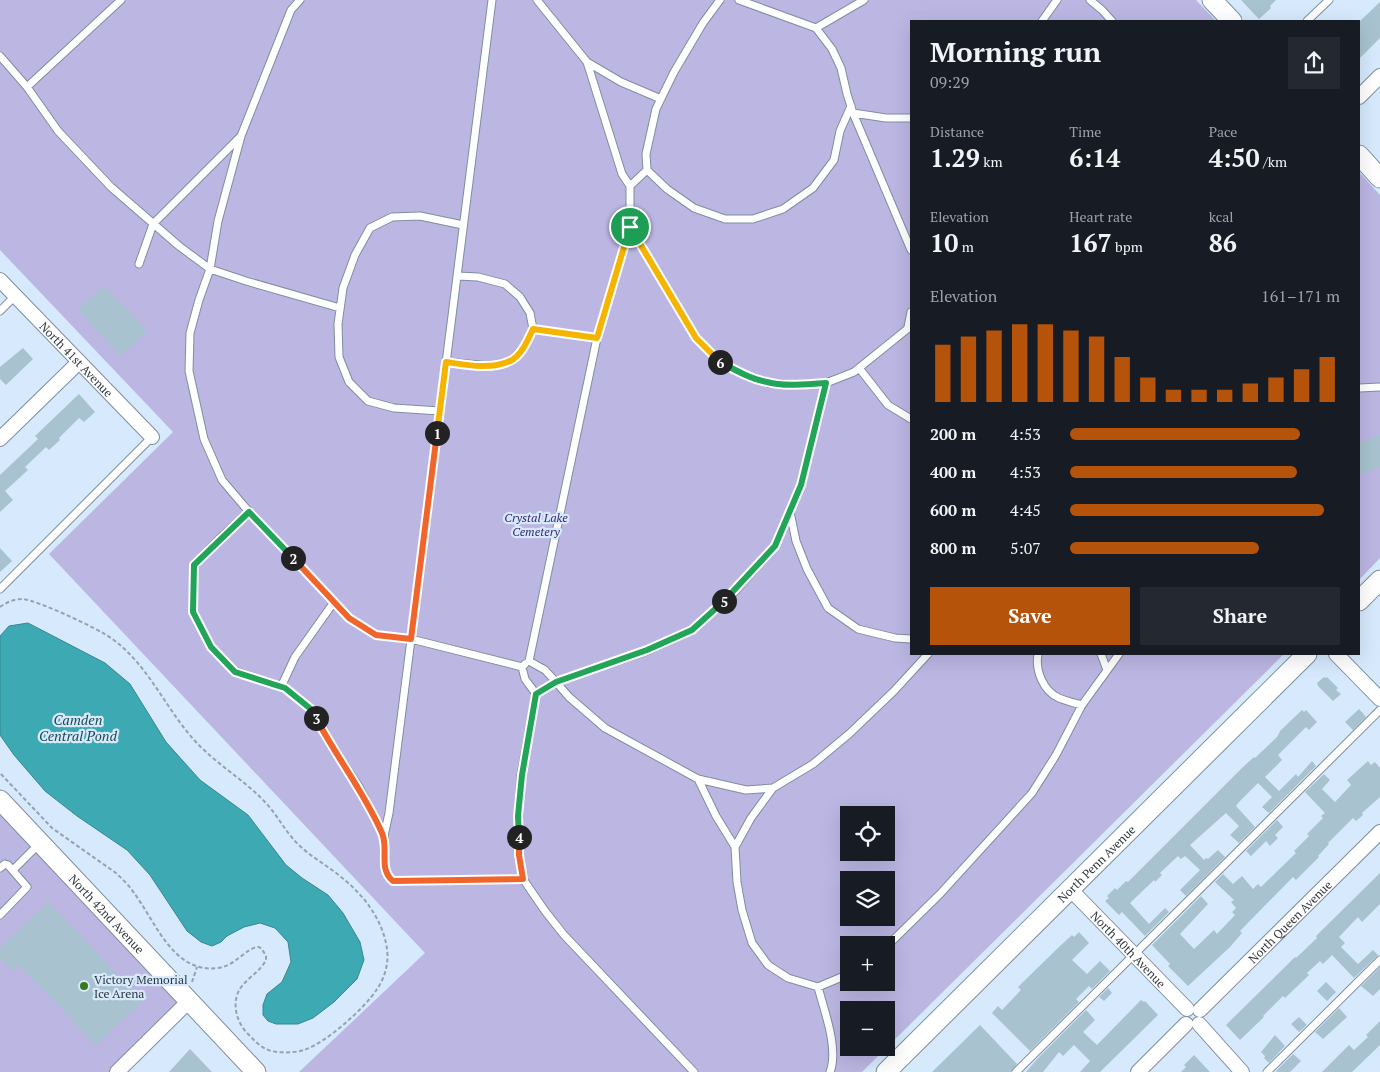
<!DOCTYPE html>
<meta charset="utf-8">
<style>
:root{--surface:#171b24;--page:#242831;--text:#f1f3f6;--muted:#9ea1a6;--accent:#b45309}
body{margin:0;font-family:"PT Serif",serif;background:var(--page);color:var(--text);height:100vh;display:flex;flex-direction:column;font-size:19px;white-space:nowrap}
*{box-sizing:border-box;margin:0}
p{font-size:16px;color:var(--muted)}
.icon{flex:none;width:28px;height:28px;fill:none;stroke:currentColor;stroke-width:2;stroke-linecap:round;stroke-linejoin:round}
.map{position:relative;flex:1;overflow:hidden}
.details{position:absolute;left:910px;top:20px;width:450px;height:635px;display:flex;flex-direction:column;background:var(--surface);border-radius:0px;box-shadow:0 5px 20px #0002}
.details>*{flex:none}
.controls{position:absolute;left:840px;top:806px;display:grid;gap:10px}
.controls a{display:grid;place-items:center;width:55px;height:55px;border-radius:0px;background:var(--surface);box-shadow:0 5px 20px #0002;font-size:25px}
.pin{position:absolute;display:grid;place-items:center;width:42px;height:42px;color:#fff;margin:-21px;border:2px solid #fff;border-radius:50%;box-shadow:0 1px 5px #0007}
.km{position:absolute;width:25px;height:25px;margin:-12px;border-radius:50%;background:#222;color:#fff;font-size:14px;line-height:25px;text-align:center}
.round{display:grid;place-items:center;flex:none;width:52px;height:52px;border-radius:0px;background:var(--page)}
.overview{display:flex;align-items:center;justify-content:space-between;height:85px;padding:0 20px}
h1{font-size:28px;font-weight:600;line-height:38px}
.figures{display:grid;grid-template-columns:repeat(3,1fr);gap:8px;height:85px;padding:5px 20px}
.figures div{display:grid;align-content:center}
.figures b{font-size:25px;font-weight:600}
.figures small{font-size:14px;font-weight:400}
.figures p{font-size:14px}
.chart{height:140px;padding:10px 20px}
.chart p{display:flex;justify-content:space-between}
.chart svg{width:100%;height:90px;margin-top:5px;stroke:var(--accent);stroke-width:6}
.cta{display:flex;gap:10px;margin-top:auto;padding:10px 20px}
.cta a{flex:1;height:58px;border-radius:0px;background:var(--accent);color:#fff;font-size:20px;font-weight:600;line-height:58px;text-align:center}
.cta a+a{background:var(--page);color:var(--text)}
ul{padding:0 20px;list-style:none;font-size:16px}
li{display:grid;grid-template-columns:80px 60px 1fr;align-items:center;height:38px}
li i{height:12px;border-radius:6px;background:var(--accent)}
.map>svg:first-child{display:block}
</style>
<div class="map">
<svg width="1380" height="1072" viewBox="0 0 1380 1072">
<rect width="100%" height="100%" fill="#d6e9fd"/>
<path fill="#bcb6e3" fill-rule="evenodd" d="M0,0H1196L1216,21H911V654H1284L862,1072H299L425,953L49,554L173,432L0,250ZM849,815H886V852H849ZM849,880H886V918H849ZM849,945H886V982H849ZM849,1010H886V1048H849Z
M1359,172L1380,195V558L1359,580Z
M0,801L189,1001L112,1072H0Z"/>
<path fill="#3da9b3" stroke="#398790" d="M28,623L105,663L130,684L166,742L200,780L248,815L286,865L302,878L328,895L343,913L360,942L364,960L357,979L334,1002L313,1018L298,1024H276L268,1021L263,1015V1005L267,994L282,982L291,962L288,942L275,928L260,923L244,927L227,936L221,942L212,946L201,942L187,931L150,875L127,850L77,816L45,791L14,755L0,735V636L9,626Z"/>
<path fill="#a8c3cf" d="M1241,0H1276L1270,6L1271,8L1259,19Z
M1380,2V38L1359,59V22Z
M104,286L147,331L121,356L78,310Z
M23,348L33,359L6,385L0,379V367Z
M79,394L95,412L84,422L79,418L59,438L60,440L49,450L46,447L25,467L28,470L5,491L13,500L0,512V475L38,439L35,436Z
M1380,435V467L1362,474L1359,466V443Z
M0,548L12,561L0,572Z
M1324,677L1326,678L1327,677L1338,688L1336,690L1341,694L1333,701L1318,686L1317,683Z
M1359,709L1366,717L1353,730L1345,722Z
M1302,710L1304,712L1306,710L1317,722L1309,730L1306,727L1278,755L1282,760L1265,777L1279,791L1296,774L1298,777L1312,761L1316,766L1269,813L1262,807L1272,797L1258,783L1239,802L1236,806L1255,827L1239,843L1230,835L1239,826L1226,813L1190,845L1204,860L1206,858L1208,859L1218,850L1225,857L1186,896L1180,890L1200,870L1185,856L1181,859L1178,856L1160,873L1162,875L1155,882L1154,880L1130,903L1149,924L1165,908L1169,912L1145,936L1122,912L1119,915L1105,901L1109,898L1107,896L1115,888L1117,890L1126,881L1128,882L1243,767L1254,757L1255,758L1277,737L1280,731Z
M1368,761L1371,765L1375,762L1380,768V797L1362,813L1363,815L1356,821L1353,818L1328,843L1329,844L1318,856L1319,857L1296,880L1293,877L1291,879L1240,931L1242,933L1230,947L1188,986L1168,966L1170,964L1152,945L1201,896L1208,904L1180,934L1194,949L1214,930L1217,934L1235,915L1232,912L1236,908L1231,902L1234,900L1215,882L1223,874L1233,884L1242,876L1253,889L1258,884L1261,887L1296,853L1294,851L1309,836L1307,834L1323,818L1321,816L1325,813L1305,792L1324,774L1330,780L1322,789L1335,802L1351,785L1347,780Z
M1277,820L1283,827L1275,835L1278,838L1270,846L1266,841L1251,856L1246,851Z
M1380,873V904L1362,922L1358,917L1339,937L1345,943L1341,947L1358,964L1373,950L1378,955L1354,978L1332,955L1323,964L1320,961L1307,973L1309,975L1285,998L1283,996L1263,1016L1264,1017L1240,1040L1226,1025L1295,957L1296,958L1317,938L1316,936Z
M48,902L143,1001L96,1045L19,965L12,972L0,959V948Z
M1079,932L1089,943L1072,960L1087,974L1100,961L1110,971L1092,989L1089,986L1076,999L1079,1002L1030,1051L992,1013L998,1006L1002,1010L1021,990L1018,987L1060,946L1072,935L1074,937Z
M1380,967V989L1373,996L1361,986Z
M1326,982L1336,992L1327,1001L1317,991Z
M1108,988L1112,993L1104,1001L1099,997Z
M1141,1000L1144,1002L1145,1001L1158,1015L1100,1072H1080L1090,1061L1074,1045L1063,1056L1059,1052L1043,1072H1026L1038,1058L1086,1010L1095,1020L1083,1032L1097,1045Z
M1339,1008L1347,1017L1323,1039L1315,1032Z
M1299,1017L1307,1025L1299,1032L1291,1024Z
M1380,1021V1045L1352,1072H1322L1349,1045L1354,1050L1368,1037L1366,1035Z
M980,1025L1017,1064L1011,1072H932Z
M1275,1035L1285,1046L1269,1063L1264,1058L1265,1056L1261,1052Z
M190,1049L212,1072H169Z
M1293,1054L1301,1061L1290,1072H1277L1276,1071Z
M1194,1055L1210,1072H1181L1186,1067L1184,1065Z"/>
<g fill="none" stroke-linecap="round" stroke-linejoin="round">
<g stroke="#7d8fa0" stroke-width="9">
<path id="lane" d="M300,0L291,10L241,136L218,221L210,269L199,300L190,333L189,371L204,439L222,480L244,506L349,618L376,635L411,639L522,667
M537,0L587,62L622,174L630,186
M720,0L703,23L674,72L656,109L646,154L647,170L667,189L694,208L725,219H753L783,209L813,188L834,160L840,131L851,106
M739,0L816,28L832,49L841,68L847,94L853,113L911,250
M1090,0L1102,10L1112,21
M1042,21L1057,0
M1307,21L1329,0
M816,28L864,0
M0,56L27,87L58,131L111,187L179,246L210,269L246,281L340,308
M587,62L621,82L661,99
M27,87L121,0
M853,113L886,118H911
M630,227L696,338L718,361L741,373L768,383L794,385L826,383L854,372L911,326
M139,264L153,224L241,136
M0,311L15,296
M908,327L911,312
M533,329L597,338
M446,362L491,366L511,361L525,346L533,329L530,313L520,297L505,284L478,277L457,276
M859,368L888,405L911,419
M826,383L801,485L775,546L730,597L692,630L647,651L556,682L569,697L605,728L698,779L746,790L773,788L813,764L849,734L894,691L928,654
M1359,388L1380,387
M440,411L394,408L368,401L349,382L339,357L338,324L343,288L355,255L370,228L392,217L420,216L463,225
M249,512L220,538L194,565L193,612L211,647L235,671L285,688L312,710L329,742L359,787L384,836L389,813L492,0
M790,512L796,541L807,569L828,608L858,629L895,638L911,639
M0,589L152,437
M1038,654C1035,670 1043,691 1059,698C1066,701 1074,703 1082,705
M1101,654L1107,670
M525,664L522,667L525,679L536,694L521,775L518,816L519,855L523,879L545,911L564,935L694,1072
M281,687L295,657L334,602
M536,694L556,682L545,670L529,661L597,338L630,227V186L647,170
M698,779L716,816L735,847L737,882L742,910L752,943L768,965L788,978L818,987L849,974
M384,836C384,850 380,871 393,881L523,879
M735,847L751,818L773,788
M0,868L5,864L8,865L27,887L0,915
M13,870L40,843
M886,947L940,894L1032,793L1056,755L1082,705L1119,654
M818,987C824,1010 839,1049 830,1072
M1016,1072L1380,710
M1267,1072L1380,960"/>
</g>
<g stroke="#7d8fa0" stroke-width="16">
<g id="street">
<path d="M1359,97L1380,76"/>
<path id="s1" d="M0,280L152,437"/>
<path d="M0,439L79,362"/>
<path d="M1336,654L1380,699"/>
<path id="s2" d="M1070,889L1187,1009"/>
<path id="s3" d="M1200,1010L1380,832"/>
<path d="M1199,1024L1242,1072"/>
<path d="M117,1072L189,1001"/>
<path d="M1138,1072L1186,1024"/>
</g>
</g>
<g stroke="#7d8fa0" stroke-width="21">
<g id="secondary">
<path d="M1212,0L1232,21"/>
<path d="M1359,155L1380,178"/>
<path d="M1359,601L1380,580"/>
<path id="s4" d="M0,800L256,1072"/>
<path id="s5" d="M886,1072L1307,654"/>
</g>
</g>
<path stroke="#93a2b1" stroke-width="2" stroke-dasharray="4 2.5" stroke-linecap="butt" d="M0,607C7,602 14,599 23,599C39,601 97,628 111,638C148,664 165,708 195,741C216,764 243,779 264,801C278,815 286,834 301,847C313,858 328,866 341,877C364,895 383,920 387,949C389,962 385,978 377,989C365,1008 326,1043 304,1050C294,1053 281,1053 271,1051C261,1048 255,1041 248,1034C238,1024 233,1009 237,995C242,980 259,974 266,960V956L262,949L259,947C246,947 236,966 218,968C173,974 156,922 134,893C129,885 122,879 116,873L52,828L0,773
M192,982L197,967"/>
<use href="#lane" stroke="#fff" stroke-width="7"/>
<use href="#street" stroke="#fff" stroke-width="14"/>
<use href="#secondary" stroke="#fff" stroke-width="19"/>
</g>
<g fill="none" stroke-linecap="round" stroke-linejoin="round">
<g stroke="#fff" stroke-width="10">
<path id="split-1" d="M437,433L446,362C466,365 490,370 510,361C521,356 528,340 533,329L597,338L630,227"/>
</g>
<g stroke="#fff" stroke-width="10">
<path id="split-2" d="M293,558L349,618L376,635L411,639L437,433"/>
</g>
<g stroke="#fff" stroke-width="10">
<path id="split-3" d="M293,558L249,512L194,565L193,612L211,647L235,672L285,688L312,710L316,718"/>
</g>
<g stroke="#fff" stroke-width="10">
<path id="split-4" d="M316,718C337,758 364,792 382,833C389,849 378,869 393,881L523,879L519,855V837"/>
</g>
<g stroke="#fff" stroke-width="10">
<path id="split-5" d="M519,837L518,816L522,775L536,694L556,682L647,650L692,630L724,601"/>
</g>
<g stroke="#fff" stroke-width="10">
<path id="split-6" d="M720,362C735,370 751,379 767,382C786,387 807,384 826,383L801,485L775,546L724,601"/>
</g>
<g stroke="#fff" stroke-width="10">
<path id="split-7" d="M630,227L696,338L720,362"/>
</g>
<use href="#split-1" stroke="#f5b400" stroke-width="6"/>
<use href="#split-2" stroke="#f0652b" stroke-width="6"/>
<use href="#split-3" stroke="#22a559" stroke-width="6"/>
<use href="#split-4" stroke="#f0652b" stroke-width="6"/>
<use href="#split-5" stroke="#22a559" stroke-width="6"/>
<use href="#split-6" stroke="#22a559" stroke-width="6"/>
<use href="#split-7" stroke="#f5b400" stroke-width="6"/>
</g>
<circle fill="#387a19" stroke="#d6e9fd" stroke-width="2" cx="84" cy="986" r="5"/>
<g text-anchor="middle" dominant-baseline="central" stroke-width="4.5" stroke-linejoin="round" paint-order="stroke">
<g font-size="12" fill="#30383f" stroke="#d6e9fd">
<text stroke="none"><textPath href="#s1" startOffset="110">North 41st Avenue</textPath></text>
<text stroke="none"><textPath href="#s5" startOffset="296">North Penn Avenue</textPath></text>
<text stroke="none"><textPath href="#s4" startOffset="156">North 42nd Avenue</textPath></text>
<text stroke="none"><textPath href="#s3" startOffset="126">North Queen Avenue</textPath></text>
<text stroke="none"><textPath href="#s2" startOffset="84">North 40th Avenue</textPath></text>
</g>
<g font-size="12" font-style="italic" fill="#3d2675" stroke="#d6e9fd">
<text x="536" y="517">Crystal Lake<tspan x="536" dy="14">Cemetery</tspan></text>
</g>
<g font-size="12" fill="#30383f" stroke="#d6e9fd" text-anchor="start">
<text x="94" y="979">Victory Memorial<tspan x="94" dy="14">Ice Arena</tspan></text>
</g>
<g font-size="14" font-style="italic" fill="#1a4a4e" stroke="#d6e9fd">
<text x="78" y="719">Camden<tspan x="78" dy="16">Central Pond</tspan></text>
</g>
</g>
</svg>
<div class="controls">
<a><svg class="icon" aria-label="locate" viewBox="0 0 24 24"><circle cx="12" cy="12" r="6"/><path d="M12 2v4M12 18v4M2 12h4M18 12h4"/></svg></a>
<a><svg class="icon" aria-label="layers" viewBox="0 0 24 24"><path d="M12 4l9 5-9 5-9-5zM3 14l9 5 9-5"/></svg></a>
<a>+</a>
<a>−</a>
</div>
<div class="pin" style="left:630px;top:227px;background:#1e9e55"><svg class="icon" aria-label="arrive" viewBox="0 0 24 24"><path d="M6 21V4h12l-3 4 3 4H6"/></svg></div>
<b class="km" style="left:437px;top:433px">1</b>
<b class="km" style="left:293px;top:558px">2</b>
<b class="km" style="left:316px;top:718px">3</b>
<b class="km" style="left:519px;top:837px">4</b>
<b class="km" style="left:724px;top:601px">5</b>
<b class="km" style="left:720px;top:362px">6</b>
<section class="details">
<div class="overview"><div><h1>Morning run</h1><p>09:29</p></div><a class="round"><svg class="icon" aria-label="share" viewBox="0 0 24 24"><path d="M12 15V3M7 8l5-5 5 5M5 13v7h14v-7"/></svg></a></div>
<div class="figures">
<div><p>Distance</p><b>1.29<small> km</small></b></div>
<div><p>Time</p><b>6:14</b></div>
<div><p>Pace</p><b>4:50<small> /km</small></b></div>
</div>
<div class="figures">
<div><p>Elevation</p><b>10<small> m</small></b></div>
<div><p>Heart rate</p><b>167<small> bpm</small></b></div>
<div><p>kcal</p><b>86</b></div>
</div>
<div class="chart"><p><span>Elevation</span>161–171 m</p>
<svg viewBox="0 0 160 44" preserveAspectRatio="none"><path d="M5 44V16M15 44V12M25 44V9M35 44V6M45 44V6M55 44V9M65 44V12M75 44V22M85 44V32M95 44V38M105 44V38M115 44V38M125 44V35M135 44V32M145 44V28M155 44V22"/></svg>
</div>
<ul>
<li><b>200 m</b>4:53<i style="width:85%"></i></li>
<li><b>400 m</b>4:53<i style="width:84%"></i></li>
<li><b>600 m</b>4:45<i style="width:94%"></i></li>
<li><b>800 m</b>5:07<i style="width:70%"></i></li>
</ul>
<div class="cta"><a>Save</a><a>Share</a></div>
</section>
</div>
